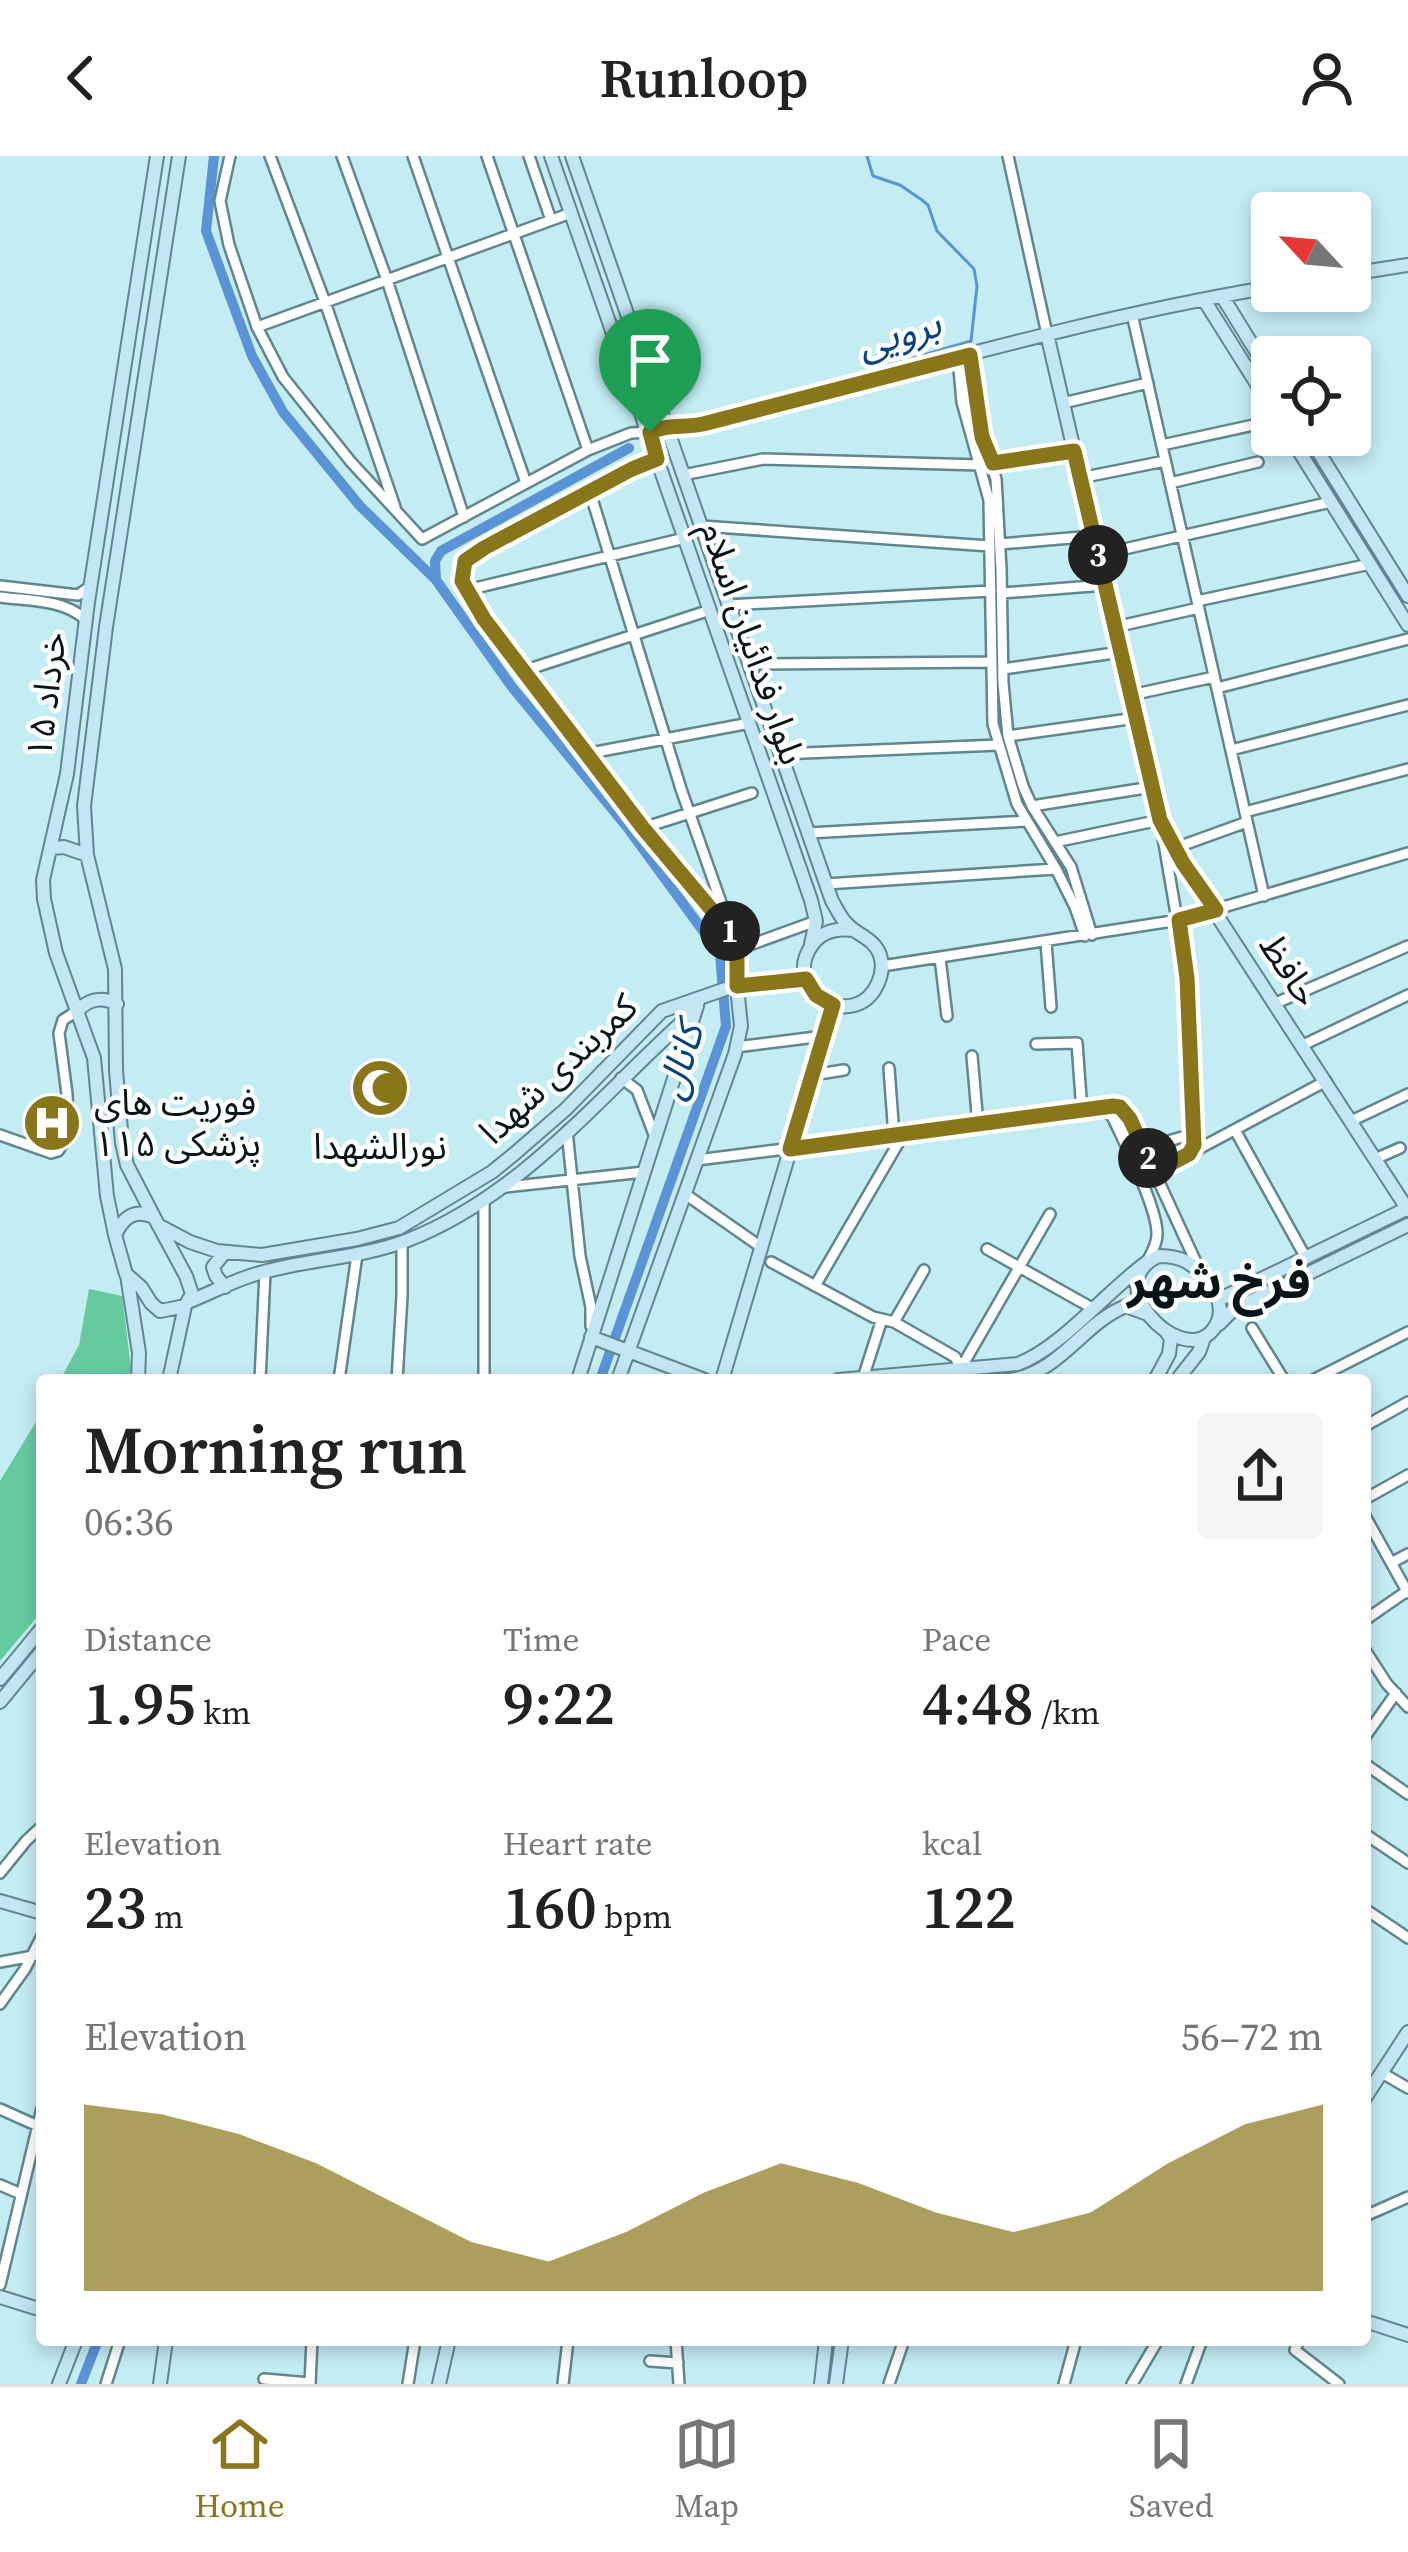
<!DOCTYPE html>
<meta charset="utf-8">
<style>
:root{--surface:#fff;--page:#f6f6f6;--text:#222;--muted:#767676;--line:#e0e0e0;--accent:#8a761a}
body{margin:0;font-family:"Source Serif 4","Noto Sans Arabic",serif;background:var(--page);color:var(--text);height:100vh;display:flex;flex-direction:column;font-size:45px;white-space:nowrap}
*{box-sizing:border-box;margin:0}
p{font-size:39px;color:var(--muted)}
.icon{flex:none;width:66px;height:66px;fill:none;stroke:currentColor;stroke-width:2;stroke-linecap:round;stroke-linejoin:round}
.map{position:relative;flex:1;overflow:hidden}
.side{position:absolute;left:36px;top:1218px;width:1335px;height:972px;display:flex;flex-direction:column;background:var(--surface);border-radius:12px;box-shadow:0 6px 18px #0003}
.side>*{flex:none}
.needle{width:78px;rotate:296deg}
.tools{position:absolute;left:1251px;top:36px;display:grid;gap:24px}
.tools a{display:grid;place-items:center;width:120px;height:120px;border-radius:12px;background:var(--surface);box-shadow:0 6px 18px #0003;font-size:60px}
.pin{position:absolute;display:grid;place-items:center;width:102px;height:102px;color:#fff;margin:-123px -51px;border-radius:50% 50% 50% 0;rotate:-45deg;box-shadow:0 0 12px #0007}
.pin .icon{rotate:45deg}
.km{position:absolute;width:60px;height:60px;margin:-30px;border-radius:50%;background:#222;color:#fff;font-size:33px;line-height:60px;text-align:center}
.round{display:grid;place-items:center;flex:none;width:126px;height:126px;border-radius:12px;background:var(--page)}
.headline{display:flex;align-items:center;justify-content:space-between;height:204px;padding:0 48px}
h1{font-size:66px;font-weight:600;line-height:90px}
.figures{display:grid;grid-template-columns:repeat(3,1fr);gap:18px;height:204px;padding:12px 48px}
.figures div{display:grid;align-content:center}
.figures b{font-size:60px;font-weight:600}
.figures small{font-size:33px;font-weight:400}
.figures p{font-size:33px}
.chart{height:336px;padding:24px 48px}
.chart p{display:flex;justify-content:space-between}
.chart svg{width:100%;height:216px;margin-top:12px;fill:var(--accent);opacity:.7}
header{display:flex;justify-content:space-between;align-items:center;height:156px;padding:0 48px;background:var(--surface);font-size:54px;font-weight:600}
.menu{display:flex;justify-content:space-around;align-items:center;height:168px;border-top:3px solid var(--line);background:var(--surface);font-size:33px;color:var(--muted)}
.menu a{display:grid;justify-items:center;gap:6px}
.menu .current{color:var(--accent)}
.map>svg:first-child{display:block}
</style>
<header><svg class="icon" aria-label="back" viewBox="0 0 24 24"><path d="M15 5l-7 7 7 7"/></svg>Runloop<svg class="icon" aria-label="person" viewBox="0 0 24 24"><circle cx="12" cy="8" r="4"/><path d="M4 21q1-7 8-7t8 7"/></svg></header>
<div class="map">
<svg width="1408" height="2228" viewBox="0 0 1408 2228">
<rect width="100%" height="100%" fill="#c4ecf3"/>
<path fill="#67ca9f" d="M89,1133L122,1140L131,1212L129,1224H60L79,1189Z
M42,1256V1455L0,1505V1325Z"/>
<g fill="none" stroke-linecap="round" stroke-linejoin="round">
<path stroke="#5a93d6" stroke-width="3" d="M763,246L971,185L977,130L974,113L937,75L928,49L922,44L900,29L873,20L867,0"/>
<path stroke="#5a93d6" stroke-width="10" d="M214,0L206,75L252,200L283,256L360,350L436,424
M600,1224L726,870L720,798L627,671L512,531L436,424L435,405L441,395L629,292
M81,2228L98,2184"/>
<g stroke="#61878d" stroke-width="14">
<path id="street" d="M230,0L220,45L229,89L257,171L283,221L351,306L422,383L588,294L631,277L649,276
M270,0L325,146L395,351
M342,0L387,124L464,361
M413,0L526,327
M487,0L588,294
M529,0L551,64
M1008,0L1047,178
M1132,158L1264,740
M257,171L571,57
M970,198L983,281L996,323L1001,413L1003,527L1008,580L1023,630L1032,650L1071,711L1092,779
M958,202L962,246L989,344L993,568L1017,648L1056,713L1075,751L1085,780
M1063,247L1148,227
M1162,289L1272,265
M657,303L632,313L484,391L465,405L462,425L484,463L603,622L660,694L732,778L737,802V831
M993,307L1074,295
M683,319L763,303L981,309
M1080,322L1165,305
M1170,327L1258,306
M590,336L681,633L730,772
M701,370L990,390
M1000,388L1094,380
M1098,399L1331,346
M0,430L78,439L91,430
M467,434L685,382
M1002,437L1105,429
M0,441C30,445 62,443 85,463
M1197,445L1370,408
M728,449L991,435
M1115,471L1199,452
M749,508L992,506
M1003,513L1121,496
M523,515L710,454
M1217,532L1408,483
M1131,539L1214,521
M1008,580L1136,562
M1231,594L1408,549
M585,598L750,567
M780,598L999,589
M1032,650L1152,631
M1245,656L1408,613
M643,672L752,637
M808,677L1027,665
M1055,686L1160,664L1187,822L1195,966L1186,980L1143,992
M1175,692L1247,666
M826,728L1056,713
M1046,786L1051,851
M736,794L816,765
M940,802L947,860
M882,810L1179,764L1408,697
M1276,847L1408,790
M1036,888L1077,887L1082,956
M1303,889L1408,839
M736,891L824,880
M972,900L978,969
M889,912L894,980
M812,919L844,914
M621,922L637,934L655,981
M1099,953L1107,955L1113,962C1125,988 1158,1053 1157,1079C1157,1088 1151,1098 1147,1106
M1351,965L1408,938
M1235,974L1306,1102
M567,975L580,1100L591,1151V1170
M0,979L51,997L58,995L66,983L68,970L67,938L59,877L63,864L77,855
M1189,998L1326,925
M1375,1003L1400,992
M697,1004L1120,951L1130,963L1200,1115
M1154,1016C1178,1004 1195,1004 1194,973
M506,1031L644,1016
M685,1038L761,1091
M484,1045V1224
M987,1093L1092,1152
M771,1106L873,1161L894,1166L955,1201L961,1212L1050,1058
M815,1130L903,979
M894,1166L924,1114
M1252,1172L1284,1224
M863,1222L882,1163
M260,1224L265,1116
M339,1224L357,1099
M397,1224L402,1140V1086
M1313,1224L1408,1176
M1365,1270L1408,1246
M1365,1343L1408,1319
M1365,1360L1408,1437
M1391,1407L1408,1398
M1365,1464L1407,1435
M1365,1494L1387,1528L1408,1551
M1365,1581L1396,1537
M1365,1608L1408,1638
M1365,1678L1408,1707
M0,1717L26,1685L42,1670
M1365,1753L1408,1782
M0,1806L33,1800
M0,1848L25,1813L42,1780
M1382,1917L1408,1932
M0,1953L38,1970
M0,2029L21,2038
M1365,2060L1408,2041
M0,2129L42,1952
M676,2184L679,2228
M1299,2184L1295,2194L1339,2228
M650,2205L678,2207
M264,2223L310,2227
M106,2228L120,2184
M310,2228L312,2184
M408,2228L415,2184
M563,2228L568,2184
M889,2228L904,2184
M1064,2228L1076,2184
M1132,2228L1158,2184
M1186,2228L1202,2184"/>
</g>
<g stroke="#61878d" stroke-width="16">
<path id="secondary" d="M551,0L811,744L816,765L811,788
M572,0L832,745C837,753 840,761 847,768C858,780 874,782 880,799C883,808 882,818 878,827C856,878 779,836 812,789C822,774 838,772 854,774
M1350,118L1408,109
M1222,140L1272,221
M1204,144L1272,252
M1047,178L1160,664L1183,707L1408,1054
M661,271L683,272L703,268C892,220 1080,163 1272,131
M1289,279L1408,469
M1308,279L1408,440
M52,692L64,691L87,699
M77,855C89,843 101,840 117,848
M154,1061L127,1009L122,987L116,914L115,813L87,699L84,650L106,471L179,0
M158,1069L190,1086L217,1095L262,1099L357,1083L399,1072L492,1016L513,999L566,953L662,855L731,831L806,822
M115,1079L107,1040L94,902L56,797L44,743L43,724L67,618L88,446L157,0
M225,1096L213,1111L216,1120L225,1131
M1159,1100C1169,1100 1178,1101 1187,1106C1209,1119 1234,1154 1210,1177C1177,1208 1099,1126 1159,1100Z
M127,1119L139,1197L138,1224
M1220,1143L1408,1052
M188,1146C208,1138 227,1128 247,1121C299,1103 356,1104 408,1084C518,1041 594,947 679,869L699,844
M1219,1168L1233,1154L1408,1069
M591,1181L705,1224
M169,1224L185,1150L192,1138L186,1120L154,1061C134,1052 123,1062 115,1079L126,1118L141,1131L151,1147L160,1155L185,1150
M578,1224L697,850
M618,1224L735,898L741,870L737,831
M722,1224L833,849
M838,1224L1018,1208C1062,1191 1107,1135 1147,1106
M1010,1224C1060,1217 1083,1167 1126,1150L1145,1157
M1155,1224L1169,1198L1171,1182L1167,1177
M1177,1224L1199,1196L1204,1182
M0,1523L42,1472
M0,1546L42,1495
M0,1745L42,1757
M1365,1942L1408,1876
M0,2141L42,2154
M1365,2165L1408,2179
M59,2228L76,2184
M160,2228L166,2184
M439,2228L449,2184
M821,2228L826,2184
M836,2228L842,2184"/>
</g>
<use href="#street" stroke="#fff" stroke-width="9"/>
<use href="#secondary" stroke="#c3e6f5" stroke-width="12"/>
</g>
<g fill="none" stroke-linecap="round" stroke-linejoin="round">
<g stroke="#fff" stroke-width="24">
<path id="route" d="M970,199L982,281L993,307L1074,295L1160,664L1183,707L1216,754L1179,764L1187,822L1194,989L1189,998L1154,1016L1130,963L1120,951L1113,950L790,993L833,849L816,839L806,823L737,830V802L732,778L643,672L484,463L462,425L465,405L484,392L632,313L657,303L650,276C668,268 683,272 703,268Z"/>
</g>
<use href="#route" stroke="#8a761a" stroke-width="15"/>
</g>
<defs>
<g id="mosque-disc" transform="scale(3)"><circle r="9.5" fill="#8a761a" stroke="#fff"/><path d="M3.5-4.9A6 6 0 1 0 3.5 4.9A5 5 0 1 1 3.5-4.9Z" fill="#fff"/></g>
<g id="hospital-disc" transform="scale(3)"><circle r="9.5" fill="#8a761a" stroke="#fff"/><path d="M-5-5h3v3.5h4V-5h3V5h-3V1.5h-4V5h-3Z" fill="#fff"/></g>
</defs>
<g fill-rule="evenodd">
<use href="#mosque-disc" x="380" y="932"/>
<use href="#hospital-disc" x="52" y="967"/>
</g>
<g text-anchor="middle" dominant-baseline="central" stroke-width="9" stroke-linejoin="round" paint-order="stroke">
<g font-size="36" fill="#061517" stroke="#fff">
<text transform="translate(753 487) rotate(71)">بلوار فدائیان اسلام</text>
<text transform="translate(46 539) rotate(-83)">۱۵ خرداد</text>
<text transform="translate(1290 814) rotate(57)">حافظ</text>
<text transform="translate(558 913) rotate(-43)">کمربندی شهدا</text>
</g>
<g font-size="36" fill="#061517" stroke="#fff" text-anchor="start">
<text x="94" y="946">فوریت های<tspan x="94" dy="41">پزشکی ۱۱۵</tspan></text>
<text x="380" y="990" text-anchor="middle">نورالشهدا</text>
</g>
<g font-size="39" font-style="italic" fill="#024380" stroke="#fff">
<text transform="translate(899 178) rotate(-16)">برویی</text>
<text transform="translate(680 905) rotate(-73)">کانال</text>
</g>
<g font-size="48" font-weight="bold" fill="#061517" stroke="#fff">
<text x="1219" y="1125">فرخ شهر</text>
</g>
</g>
</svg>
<div class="tools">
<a><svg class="needle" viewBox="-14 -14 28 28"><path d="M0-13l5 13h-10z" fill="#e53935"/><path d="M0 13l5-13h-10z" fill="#767676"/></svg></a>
<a><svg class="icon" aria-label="locate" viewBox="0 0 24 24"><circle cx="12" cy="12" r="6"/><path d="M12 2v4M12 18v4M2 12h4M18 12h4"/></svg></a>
</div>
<div class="pin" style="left:650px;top:276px;background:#1e9e55"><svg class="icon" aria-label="arrive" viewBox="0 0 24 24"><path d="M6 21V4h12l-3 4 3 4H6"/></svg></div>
<b class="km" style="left:730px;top:775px">1</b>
<b class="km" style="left:1148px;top:1002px">2</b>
<b class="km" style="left:1098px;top:399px">3</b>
<section class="side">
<div class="headline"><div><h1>Morning run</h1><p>06:36</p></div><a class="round"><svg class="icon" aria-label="share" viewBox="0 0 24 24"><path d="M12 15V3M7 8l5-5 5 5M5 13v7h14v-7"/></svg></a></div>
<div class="figures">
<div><p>Distance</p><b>1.95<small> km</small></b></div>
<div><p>Time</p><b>9:22</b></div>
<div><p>Pace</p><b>4:48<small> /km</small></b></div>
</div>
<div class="figures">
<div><p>Elevation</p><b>23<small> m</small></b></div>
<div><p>Heart rate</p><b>160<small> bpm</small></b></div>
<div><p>kcal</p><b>122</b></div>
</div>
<div class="chart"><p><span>Elevation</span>56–72 m</p>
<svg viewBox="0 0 160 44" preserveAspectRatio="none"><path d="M0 44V6L10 8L20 12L30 18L40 26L50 34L60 38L70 32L80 24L90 18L100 22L110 28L120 32L130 28L140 18L150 10L160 6V44z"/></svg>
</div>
</section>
</div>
<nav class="menu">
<a class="current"><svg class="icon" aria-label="home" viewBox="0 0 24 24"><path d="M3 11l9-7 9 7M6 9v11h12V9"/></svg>Home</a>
<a><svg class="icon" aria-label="map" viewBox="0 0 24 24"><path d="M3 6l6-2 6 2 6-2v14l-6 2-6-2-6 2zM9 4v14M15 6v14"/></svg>Map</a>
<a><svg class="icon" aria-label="saved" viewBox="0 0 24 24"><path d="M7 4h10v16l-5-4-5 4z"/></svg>Saved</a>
</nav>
